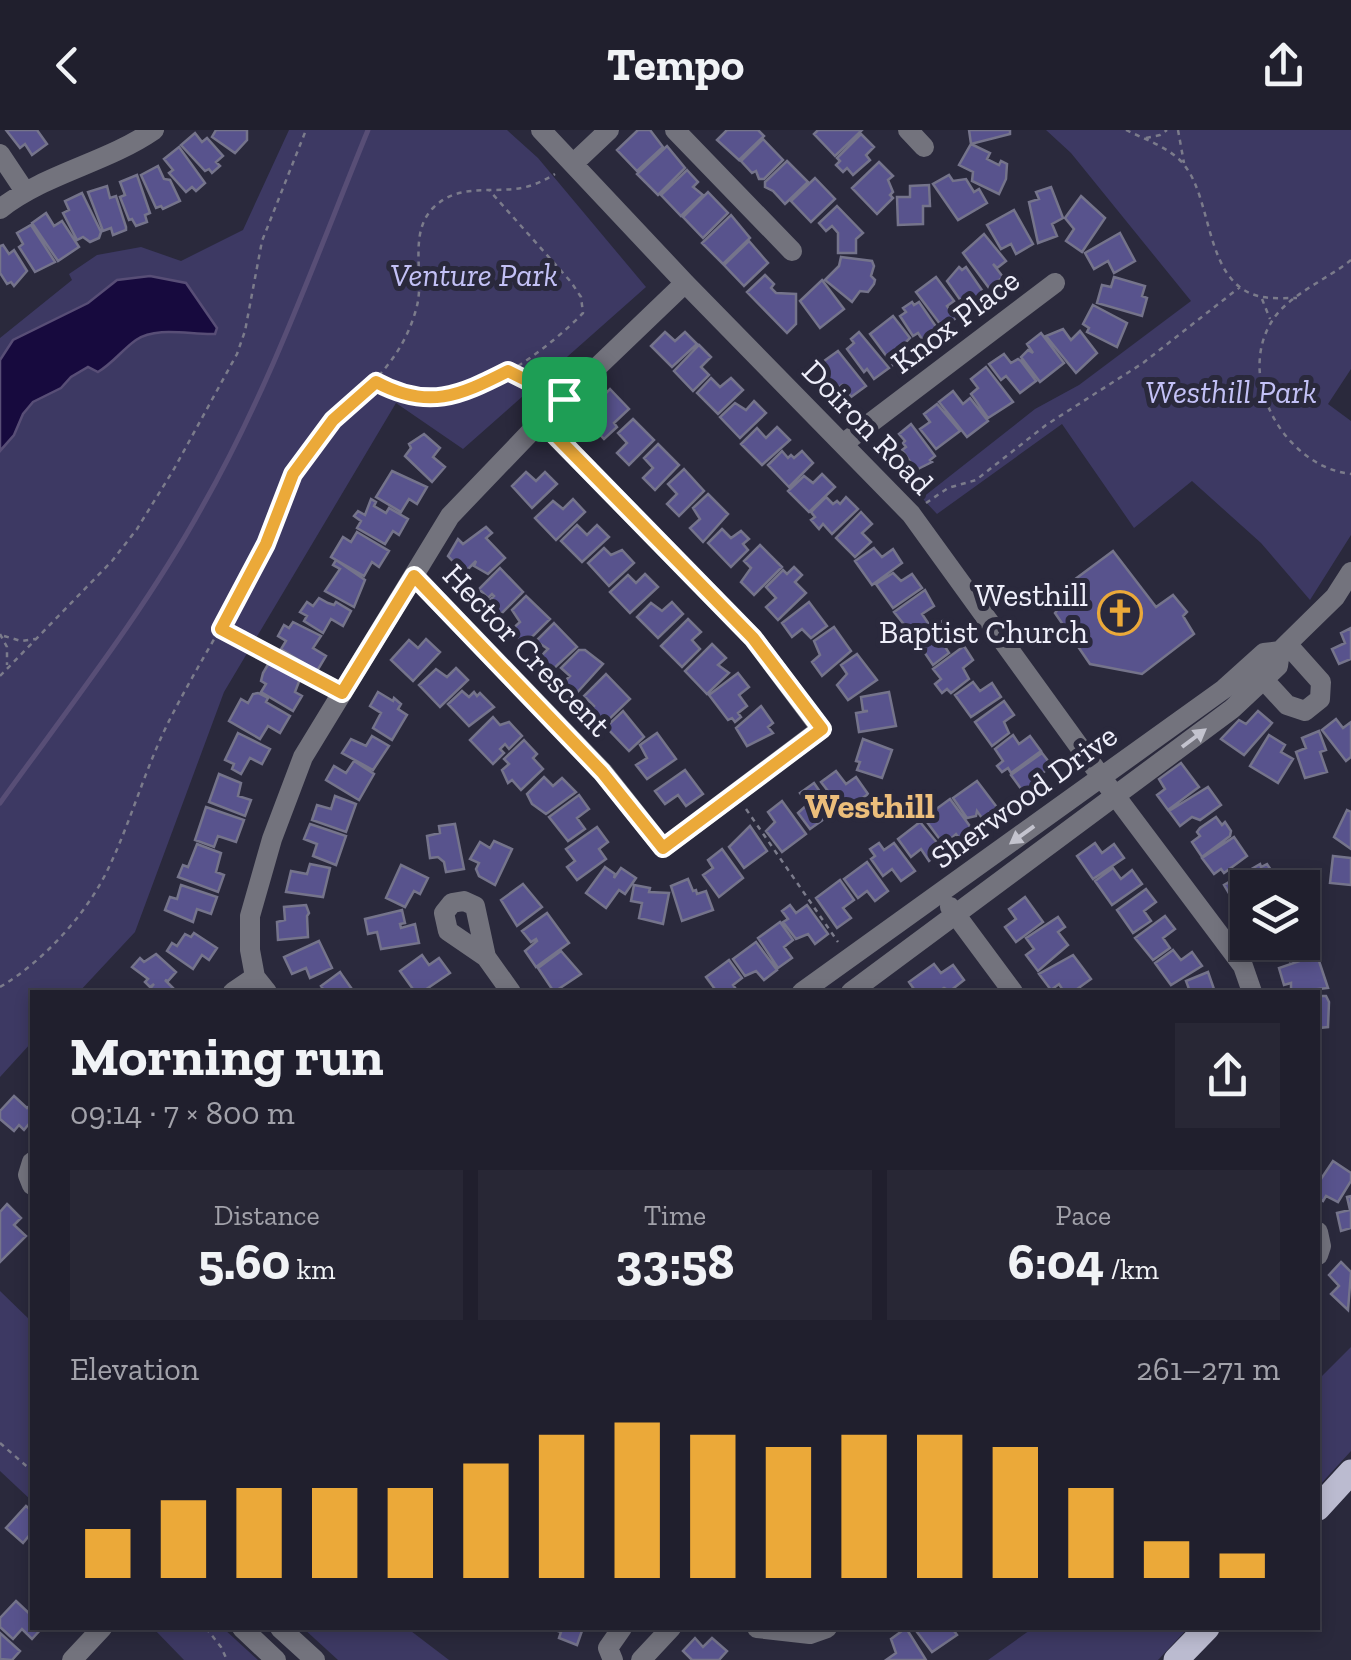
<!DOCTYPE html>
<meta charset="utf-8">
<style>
:root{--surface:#201f2d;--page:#282735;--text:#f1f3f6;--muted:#a2a2aa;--line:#3d3d49;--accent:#eba939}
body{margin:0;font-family:"Zilla Slab",serif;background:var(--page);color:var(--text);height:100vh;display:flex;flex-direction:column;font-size:38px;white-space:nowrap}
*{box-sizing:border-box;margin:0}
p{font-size:32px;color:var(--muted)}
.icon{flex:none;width:55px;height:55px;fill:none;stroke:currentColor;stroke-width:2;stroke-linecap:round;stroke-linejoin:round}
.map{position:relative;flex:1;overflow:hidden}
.panel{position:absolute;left:30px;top:860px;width:1290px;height:640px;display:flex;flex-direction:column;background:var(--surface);border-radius:0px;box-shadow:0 5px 15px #0003,0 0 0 2px var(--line)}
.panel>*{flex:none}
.fabs{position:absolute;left:1230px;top:740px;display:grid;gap:20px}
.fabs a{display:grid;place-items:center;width:90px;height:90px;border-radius:0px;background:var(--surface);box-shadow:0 5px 15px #0003,0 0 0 2px var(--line);font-size:50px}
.pin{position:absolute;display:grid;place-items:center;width:85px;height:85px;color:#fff;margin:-42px;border-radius:20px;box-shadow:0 5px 15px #0006}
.round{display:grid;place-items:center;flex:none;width:105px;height:105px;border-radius:0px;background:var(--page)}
.head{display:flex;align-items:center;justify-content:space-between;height:170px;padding:0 40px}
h1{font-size:55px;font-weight:700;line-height:75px}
.metrics{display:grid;grid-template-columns:repeat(3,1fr);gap:15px;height:170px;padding:10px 40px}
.metrics div{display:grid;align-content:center;border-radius:0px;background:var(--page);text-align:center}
.metrics b{font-size:50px;font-weight:700}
.metrics small{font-size:28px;font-weight:400}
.metrics p{font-size:28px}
.chart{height:280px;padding:20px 40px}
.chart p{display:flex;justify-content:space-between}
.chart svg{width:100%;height:180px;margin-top:10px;stroke:var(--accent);stroke-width:6}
header{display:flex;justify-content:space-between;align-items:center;height:130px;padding:0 40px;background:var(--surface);font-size:45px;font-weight:700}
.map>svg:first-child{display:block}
</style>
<header><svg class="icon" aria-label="back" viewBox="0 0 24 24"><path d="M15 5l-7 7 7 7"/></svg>Tempo<svg class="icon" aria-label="share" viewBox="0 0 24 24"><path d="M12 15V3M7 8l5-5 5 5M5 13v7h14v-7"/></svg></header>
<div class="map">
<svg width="1351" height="1530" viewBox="0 0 1351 1530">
<rect width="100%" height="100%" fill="#2a293c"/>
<path fill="#3d3963" d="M289,0H507L538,28L646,157L463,319L396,273L224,562L135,802L79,862H32V912L0,947V208L72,150L69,144L97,125L141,117L181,131L243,100Z
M1046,0H1351V239L1328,274L1351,291V405L1310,470L1261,413L1192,351L1134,398L1062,294L937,384L922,368L1035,279L1079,255L1191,171L1071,23Z
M0,1161L32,1192V1371L0,1341Z
M1351,1217V1321L1318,1357V1250Z
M153,1498H223L258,1530H184Z
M303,1498H407L449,1530H338Z
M1033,1498H1188L1158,1530H988Z"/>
<path fill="#170a3e" stroke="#584e76" stroke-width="2.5" d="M150,146L186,153L217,198L215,204C190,205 157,196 136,210C122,220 113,233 98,242L88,237L71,247L61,258L33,272L23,284L14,305L0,321V230L13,210L88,173L117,150Z"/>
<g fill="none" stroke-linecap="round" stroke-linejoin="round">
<path stroke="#584e76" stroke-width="5" d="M0,673C70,576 144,482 202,377C270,258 316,127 368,0"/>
</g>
<path fill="#58538d" stroke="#75748b" stroke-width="2.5" d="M6,0H37L47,14L32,25L25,14L20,18Z
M247,0V10L235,23L212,7L216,0Z
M638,0H650L663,17L637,41L617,20Z
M727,0H758L764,6L739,30L717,10Z
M818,0H862L835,26L814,4Z
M969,0H1010V4L971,14Z
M195,3L202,12L207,8L223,26L216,32L220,36L212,43L209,39L205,41L181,15Z
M861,4L874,17L866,25L870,30L853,45L847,38L843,42L836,35L840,31L837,28Z
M763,9L783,30L764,49H759L756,41L752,43L741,31Z
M971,14L990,23L987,29L999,35L1001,31L1007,34L1006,49L999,64L972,51L973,42L959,35Z
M667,16L685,38L658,65L637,44Z
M179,17L205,53L196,61L192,57L186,62L169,43L173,40L164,29Z
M787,31L808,52L785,74L773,61L765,57V52Z
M879,32L893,46L888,50L893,62L890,65L893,68L877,84L852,58Z
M158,36L164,49L170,50L180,71L163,79L161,76L156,78L141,45Z
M687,40L698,52L693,57L703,65L681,86L661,65Z
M137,45L150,83L145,85L147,92L136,96L132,89L129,90L120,67L125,65L120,52Z
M949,45L953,51L966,49L974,62L979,59L987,73L958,90L933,54Z
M815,48L835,69L811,92L791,71Z
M929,55L930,76H923V94L898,95L897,67H910V56Z
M107,56L110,68L116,66L126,97V100L113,105L111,98L103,101L88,62Z
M1051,57L1063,88L1052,94L1057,106L1038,113L1029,72L1039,69L1036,62Z
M708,62L728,83L703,108L683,87Z
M82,63L101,102L99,108L90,112L83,107L77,110L63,83L69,80L65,71Z
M1081,66L1105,88L1082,122L1066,111L1074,99L1065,88Z
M837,76L863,103L856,109V123H838V103L832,96L826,101L819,93Z
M1014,80L1033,114L1016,124L1011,114L1001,119L987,95Z
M46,83L54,96L62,91L79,117L58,131L32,93Z
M731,85L750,108L723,134L702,113Z
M31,95L55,132L35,142L19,117L23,114L17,103Z
M1120,103L1135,131L1114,143L1108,131L1094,139L1085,123Z
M984,104L1006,131L997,138L993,134L1003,147L989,158L963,123Z
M749,111L768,133L744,156L724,135Z
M3,115L9,124L14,120L27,141L14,156L11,152L7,154L0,143V116Z
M841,127L872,131L874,136L871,146L875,150L874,154L868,162L860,161L852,172L825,150L839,136Z
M959,137L962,140L966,137L986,166L971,177L965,168L961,171L947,151Z
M765,145L774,154L771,158L776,163L796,164V194L787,203L747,162Z
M936,147L954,171L947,176L956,188L943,198L916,162Z
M1114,147L1145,156L1142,166L1147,168L1142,186L1097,173L1102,155L1111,157Z
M822,150L844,179L820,198L800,171Z
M912,172L914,175L919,172L939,201L924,212L918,203L913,206L900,186L906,182L903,178Z
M1093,175L1127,193L1117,217L1087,202L1089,198L1083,194Z
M893,186L910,208L901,217L907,224L893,235L870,204Z
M1063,199L1071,210L1080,201L1097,223L1076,243L1046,206Z
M665,202L675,211L685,202L697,214L672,237L651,216Z
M859,202L889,238L874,249L867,239L864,242L847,219L854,213L851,209Z
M1041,203L1064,233L1040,252L1021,227L1028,220L1033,223L1027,214Z
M699,215L711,227L701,237L709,245L693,261L674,241Z
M838,221L866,256L851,267L842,255L835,260L817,236Z
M1004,224L1011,233L1018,229L1021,231L1036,251L1020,263L1006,246L1001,250L989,234Z
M986,237L1013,272L988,288L971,264L978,258L971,249Z
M711,248L720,257L731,248L743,260L718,284L697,263Z
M610,259L629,279L614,293L617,297L604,309L592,296L596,292L588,281Z
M953,261L963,274L970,268L988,291L967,307L939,272Z
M754,271L766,283L740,308L720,287L735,273L746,280Z
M937,274L960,301L936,319L920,299L930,292L924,284Z
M633,289L654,310L629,335L617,323L627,313L618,303Z
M911,294L935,326L930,330L932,332L916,340L902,320L906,317L903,313L905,311L899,304Z
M777,297L790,310L762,335L741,314L757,298L766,308Z
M424,304L440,318L433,327L445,337L432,352L405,326L411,318L409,314Z
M658,314L679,335L655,360L643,348L653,338L644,328Z
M782,321L788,328L791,325L794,328L802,321L813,333L789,357L768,335Z
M684,339L704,361L679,386L667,374L677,364L668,354Z
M392,341L427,357L417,374L409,369L401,382L376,367Z
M526,342L536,351L545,342L557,354L532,378L512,356Z
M822,344L835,357L809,382L788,361L804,346L813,353Z
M708,364L728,384L703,412L690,398L700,389L693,378Z
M826,367L833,374L837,371L840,374L846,367L858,379L832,404L823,394L819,399L811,390L815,387L811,382Z
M371,369L376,372L374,376L386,383L389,378L408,389L399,405L393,401L385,414L357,398L361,391L354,386L358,381L365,385Z
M573,369L585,382L556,410L535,388L553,371L563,379Z
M861,382L872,394L862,403L871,412L855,427L836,408Z
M577,395L587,405L597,395L609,407L582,432L561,411Z
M486,397L492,403L486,408L505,428L488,444L474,436L476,431L464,443L448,426L458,409L463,414Z
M722,399L731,408L741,401L749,409L743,414L748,420L731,437L708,413Z
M357,402L389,421L379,437L372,432L364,446L331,427L343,407L351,412Z
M760,415L782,437L754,465L741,452L751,438L744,431Z
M604,418L611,425L622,420L634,433L609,456L588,433Z
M874,418L882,427L893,419L902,433L872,455L855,431Z
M1113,421L1156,477L1173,465L1187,482L1183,486L1194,504L1142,544L1090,534L1055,483L1059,478L1051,467Z
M336,430L365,450L354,477L325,461L340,439L333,435Z
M794,437L802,445L795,452L806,463L778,490L766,477L776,468L766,457L783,440L787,444Z
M500,438L523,462L497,488L485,475L494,466L492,464L488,468L479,459Z
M893,443L901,451L912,444L922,458L893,478L876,454Z
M645,444L658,457L630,483L610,462L628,445L636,453Z
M925,460L934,476L922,484L930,496L914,507L894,482Z
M526,466L550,489L524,515L511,500L520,492L512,480Z
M319,468L328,473L334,475L336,472L351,481L343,496L331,489L323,503L304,491L307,486L300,482L307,472L313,476Z
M672,472L683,484L658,508L637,487L651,473L662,481Z
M809,472L827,496L811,508L802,499L792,507L782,493Z
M688,489L701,502L692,510L700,519L682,537L661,516Z
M944,490L954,503L942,512L949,523L933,535L916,510Z
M293,492L321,506L313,518L326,526L317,541L281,519L286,511L278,506L284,495L289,498Z
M554,493L577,517L550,542L538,529L548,519L536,511Z
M834,497L851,521L822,546L812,532L820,525L814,511Z
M1351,498V529L1339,534L1332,519L1345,513L1341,503Z
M426,509L440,522L413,551L391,530L409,510L418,518Z
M712,514L726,528L718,535L729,543L707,564L685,541Z
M964,516L973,530L963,538L969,549L951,563L947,559L942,563L935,554L941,549L933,539Z
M579,520H585L603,534L574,566L562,554L570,546L561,538Z
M857,524L877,550L848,570L837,555L847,544L841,535Z
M270,531L300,549L295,562L302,566L293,581L261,562L266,554L261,551L263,543Z
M456,538L468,550L440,577L419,555L436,539L447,547Z
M738,543L749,557L739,565L747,576L738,583L741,587L735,592L732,588L728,590L709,565Z
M606,544L630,569L602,596L588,582L594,576L584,566Z
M973,552L980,561L992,553L1001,567L971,587L955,565Z
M462,561L469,567L474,562L477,566L480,563L494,577L469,596L448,574Z
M378,562L393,571L394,568L401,574L398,579L407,585L392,610L373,598L381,583L370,576Z
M889,562L896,596L859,602L856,583L868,581H863L861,567Z
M258,563L268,568L266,572L290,586L280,603L268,596L260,609L229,591L241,569L248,573L253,564Z
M1004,571L1014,585L1004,592L1009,603L992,616L975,592Z
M761,576L773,593L768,597L773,603L747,616L736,598Z
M623,581L644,607L629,621L606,597Z
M1258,581L1272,593L1244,625L1221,609L1239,590L1246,594Z
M493,587L500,595L509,592L522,606L509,619L505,614L500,619L504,623L493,634L470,610Z
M1336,589L1343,598L1351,592V627L1346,631L1322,600Z
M1319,601L1326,620L1320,622L1327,642L1305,648L1296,622L1306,618L1302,608Z
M238,603L270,619L262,634L250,628L241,644L232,639L234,634L225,630Z
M657,603L676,629L647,649L636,635L647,628L640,615Z
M1013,605L1019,614L1030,606L1041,621L1011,643L1008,638L1002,642L997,636L1003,631L995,619Z
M1269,605L1285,615L1281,622L1293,629L1278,653L1250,636Z
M372,606L389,616L373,640L342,623L351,609L366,616Z
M863,609L892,620L882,648L857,640L860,632L856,631Z
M524,610L537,624L533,628L543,639L521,660L512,650L508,653L502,640L509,634L504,629Z
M1042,623L1052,636L1041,644L1048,656L1023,674L1018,667L1024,663L1011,645Z
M354,631L374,644L359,670L326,650L334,636L346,643Z
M1181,633L1199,657L1168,680L1157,665L1165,659L1159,649Z
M685,640L703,664L686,676L678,665L665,674L655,661Z
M836,641L846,654L856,647L868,664L844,682L821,652Z
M219,644L241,653L238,666L251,670L245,686L209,672Z
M544,647L553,656L562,648L576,662L546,684L532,674L527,664Z
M977,651L999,680L984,691L977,681L976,686L967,688L953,668Z
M814,653L834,682L810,699L798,683L808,674L800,663Z
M1208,657L1221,675L1200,690L1192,687L1180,696L1169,681Z
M579,665L589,679L577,688L585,699L568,711L549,687Z
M335,666L356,674L346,702L312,690L317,675L331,679Z
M950,669L972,699L959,708L956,704L944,715L924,688Z
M782,671L806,704L782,722L766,701L775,692L768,682Z
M206,677L244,690L236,712L218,706L214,717L195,710Z
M1347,680L1351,682V719L1334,707Z
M1216,687L1222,695L1225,692L1231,701L1230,706L1202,727L1192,712L1200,706L1197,702L1200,698Z
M920,692L943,720L929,731L921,719L911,727L898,709Z
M310,694L346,706L336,735L313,726L317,714L304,709Z
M455,694L464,739L446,742L444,732L438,727L430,728L427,706L440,703L439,696Z
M750,696L767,721L744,738L729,717Z
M597,697L608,712L599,719L606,729L577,750L567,737L575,731L566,719Z
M1234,707L1247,726L1224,743L1221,739L1214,744L1202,728Z
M494,711L512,719L495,755L479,746L476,739L479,733L470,729L480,712L490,718Z
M879,713L884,720L894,713L915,741L901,751L892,739L883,746L871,729L875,726L870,719Z
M1095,713L1102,723L1114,714L1124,728L1093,749L1077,726Z
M197,714L221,723L216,742L224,745L218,762L178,747L183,735L188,737Z
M722,719L743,748L719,767L703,745L713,738L708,730Z
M1333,726L1351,728V755L1330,753Z
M867,732L888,761L875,771L867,761L858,768L844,749Z
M310,734L330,738L323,767L286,762L291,741L307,744Z
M1260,734L1261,737L1267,734L1273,743L1267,746L1274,758H1248V773L1245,763L1233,770L1224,755Z
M401,735L428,748L420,764L414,761L405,777L386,768Z
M605,737L615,744L614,748L621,738L636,748L625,764L619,760L606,778L586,763Z
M1113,738L1121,749L1132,740L1142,754L1112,775L1095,751Z
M688,749L693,761L696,760L697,764L706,761L713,780L682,791L671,756Z
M840,750L854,770L843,778L851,788L837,798L816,768Z
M523,754L542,777L517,796L501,770Z
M181,755L217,767L211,784L197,779L193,792L165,780L170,767L177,769Z
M634,755L650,758L649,762L669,763L663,794L639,788L642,773L631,771Z
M1146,759L1156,772L1144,781L1151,791L1133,803L1117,780Z
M1025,767L1043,792L1016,812L1005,797L1016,789L1009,779Z
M306,775L309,783L307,786L308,807L278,810L277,792L285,790L284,777Z
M790,775L796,783L807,775L828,804L815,814L808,804L796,809L783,792L788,789L782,781Z
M402,780L405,793L400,794L401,798L415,794L419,813L381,819L377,802L368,804L365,789Z
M547,783L569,813L536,837L525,821L537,811L536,809L531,812L522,801Z
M1165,786L1175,799L1163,808L1170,818L1153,830L1135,808Z
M1058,787L1065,797L1058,802L1068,815L1038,841L1026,825L1034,819L1026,808Z
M780,792L793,810L784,817L792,828L778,838L758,808Z
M1302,795L1315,820L1290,831L1285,820L1272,826L1266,812H1302Z
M194,803L217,818L209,830L202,825L193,839L167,821L172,813L177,816L185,804L191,807Z
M319,811L332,838L310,848L306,838L292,844L284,827Z
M756,812L777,840L764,850L756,841L745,846L733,829Z
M1173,820L1181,830L1192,822L1202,836L1171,855L1155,833Z
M561,821L581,844L554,862L538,838Z
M156,824L176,842L168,851L165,850L174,859L171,862H152L149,860L154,854L150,857L145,852L148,849L132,837L140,828L144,832Z
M422,825L429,835L439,828L450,843L422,862H415L400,841Z
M1073,825L1091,849L1073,862H1064L1059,854L1051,860L1039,844Z
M1317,825L1328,858L1291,862V853L1284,855L1279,838Z
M729,830L742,848L733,855L738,862H717L706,847Z
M934,834L941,843L953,835L964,850L950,861L944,858L937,862H916L909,852Z
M340,842L342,845L354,862H325L321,856Z
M1208,842L1215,862H1179L1189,859L1186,851Z
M1318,866H1326L1329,872L1328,897L1318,898Z
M14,966L27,978L32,974V999L28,995L24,1000L19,995L14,1001L0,989V981Z
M1333,1031L1351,1043V1051L1338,1072L1326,1066L1323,1071L1318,1068V1047L1321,1049Z
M1351,1066V1098L1341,1101L1337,1083L1350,1080L1347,1067Z
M7,1074L21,1088L14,1095L26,1106L0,1132V1082Z
M1341,1132L1351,1142L1348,1180L1331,1164L1339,1156L1329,1145Z
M26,1376L32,1381V1402L23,1413L6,1398Z
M16,1471L32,1486V1498H42L32,1509L22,1499L13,1509L0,1497V1488Z
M549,1498H583L577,1515L559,1508L561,1502Z
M906,1498L926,1530H886L896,1523L891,1509Z
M914,1498H952L957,1505L932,1522Z
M0,1503L20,1521L12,1530L0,1529Z
M695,1508L703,1517L712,1508L727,1521L719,1530H692L683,1521Z"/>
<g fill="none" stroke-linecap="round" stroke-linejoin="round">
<path stroke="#7b7b8b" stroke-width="2.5" stroke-dasharray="5 5" stroke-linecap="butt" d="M1126,0C1144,9 1173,19 1185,36C1213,72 1205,152 1258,166C1270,169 1285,168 1297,168
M1178,0L1184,33
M1146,8L1160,5L1167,0
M1351,130C1328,149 1288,165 1272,191C1235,250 1286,337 1351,344
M1262,169L1270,189
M509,242L546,261
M378,253C395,262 417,271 437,269C487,264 549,218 583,183L581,167L571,152L489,60
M926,373L948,358L976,350L1046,295L1143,233L1240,157
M223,499L326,554
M0,504L7,517V535
M4,506L21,511L35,509
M0,546L112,431L137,399L174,339L237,224L245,201L262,111L306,0
M746,679L838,812
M0,857C44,831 88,783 110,735C132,688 146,636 170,589C200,530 236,475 265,417C276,394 282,369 292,346C319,290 379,262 406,206C411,196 416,182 418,171C423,140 409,101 434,77C457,55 485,62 513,59C528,58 542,52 555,44
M0,1313L32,1341
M206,1498L221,1517L227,1530"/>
<path stroke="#73737d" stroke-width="20" d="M541,0L685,153L911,384L1102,648L1243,836L1252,862
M675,0L792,121
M908,0L924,17
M0,24L24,60
M574,33L609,0
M0,79C46,43 106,33 154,0
M844,313L1055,153
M414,446L603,642L663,718L821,599L753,508L541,291
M1264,550L1287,575L1305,581L1320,569L1321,552L1287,514
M950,777L1013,862
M486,827L475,776L464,771L452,773L444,783L448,801L486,827L511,862
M233,862L255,847
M267,862L255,847L250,820V786L272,709L303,627L450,386L541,291L685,153
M802,862L1224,559L1264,523L1280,521L1287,514L1335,467L1351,442
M851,862L1232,579L1278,536L1280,521
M32,1032L28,1045L32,1055
M1318,1102L1321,1116L1318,1125
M242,1498L276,1530
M280,1498L315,1530
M757,1498L810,1504L827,1498
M72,1530L102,1498
M613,1530L608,1518L622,1498
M641,1530L671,1498"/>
<path stroke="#bbbbd0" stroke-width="25" d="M1318,1378L1351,1342
M1176,1530L1207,1498"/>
</g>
<defs><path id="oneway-solid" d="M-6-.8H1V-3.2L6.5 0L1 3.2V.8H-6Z" transform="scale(2.5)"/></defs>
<g fill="#c3c3ce">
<use href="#oneway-solid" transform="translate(1194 608) rotate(-37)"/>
<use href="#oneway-solid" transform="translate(1022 705) rotate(144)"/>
</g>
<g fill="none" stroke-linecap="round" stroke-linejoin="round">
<g stroke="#fff" stroke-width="20">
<path id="route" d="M508,241L564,269L541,291L753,508L822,599L663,718L602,642L414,446L342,563L221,499L266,414L293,344L333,290L376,252C428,280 459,266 508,241Z"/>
</g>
<use href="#route" stroke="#eba939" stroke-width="12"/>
</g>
<defs>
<g id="church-ring" transform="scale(2.25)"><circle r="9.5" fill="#2a293c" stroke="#eba939" stroke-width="1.5"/><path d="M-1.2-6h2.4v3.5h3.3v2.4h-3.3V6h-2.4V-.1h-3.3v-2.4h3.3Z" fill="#eba939"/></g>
</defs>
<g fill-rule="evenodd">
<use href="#church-ring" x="1120" y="483"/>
</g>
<g text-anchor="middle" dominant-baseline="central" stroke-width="10" stroke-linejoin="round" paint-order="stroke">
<g font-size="32" font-style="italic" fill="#c3c1f6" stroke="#2a293c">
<text x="474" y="145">Venture Park</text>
<text x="1231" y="262">Westhill Park</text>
</g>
<g font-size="32" fill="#eeeefa" stroke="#2a293c">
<text transform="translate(955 191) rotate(-37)">Knox Place</text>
<text transform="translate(868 297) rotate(46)">Doiron Road</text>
<text transform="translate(527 520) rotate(46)">Hector Crescent</text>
<text transform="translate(1024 666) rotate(-36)">Sherwood Drive</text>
</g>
<g font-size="32" fill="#eeeefa" stroke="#2a293c" text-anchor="end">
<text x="1088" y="465">Westhill<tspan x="1088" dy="37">Baptist Church</tspan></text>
</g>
<g font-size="35" font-weight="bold" fill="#ecbe7b" stroke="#2a293c">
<text x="870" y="676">Westhill</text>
</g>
</g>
</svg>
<div class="fabs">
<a><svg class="icon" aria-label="layers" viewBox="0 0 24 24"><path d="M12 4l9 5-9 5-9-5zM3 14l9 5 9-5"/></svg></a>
</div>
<div class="pin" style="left:564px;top:269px;background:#1e9e55"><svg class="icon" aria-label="arrive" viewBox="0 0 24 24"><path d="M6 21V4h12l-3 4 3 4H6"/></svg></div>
<section class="panel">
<div class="head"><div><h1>Morning run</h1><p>09:14 · 7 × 800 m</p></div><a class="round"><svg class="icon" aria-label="share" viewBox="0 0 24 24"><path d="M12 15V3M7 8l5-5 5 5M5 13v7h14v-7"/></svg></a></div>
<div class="metrics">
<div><p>Distance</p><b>5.60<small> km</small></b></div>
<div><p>Time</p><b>33:58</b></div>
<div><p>Pace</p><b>6:04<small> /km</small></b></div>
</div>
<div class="chart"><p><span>Elevation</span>261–271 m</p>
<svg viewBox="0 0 160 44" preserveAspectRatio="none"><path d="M5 44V32M15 44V25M25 44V22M35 44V22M45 44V22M55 44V16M65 44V9M75 44V6M85 44V9M95 44V12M105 44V9M115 44V9M125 44V12M135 44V22M145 44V35M155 44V38"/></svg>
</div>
</section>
</div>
